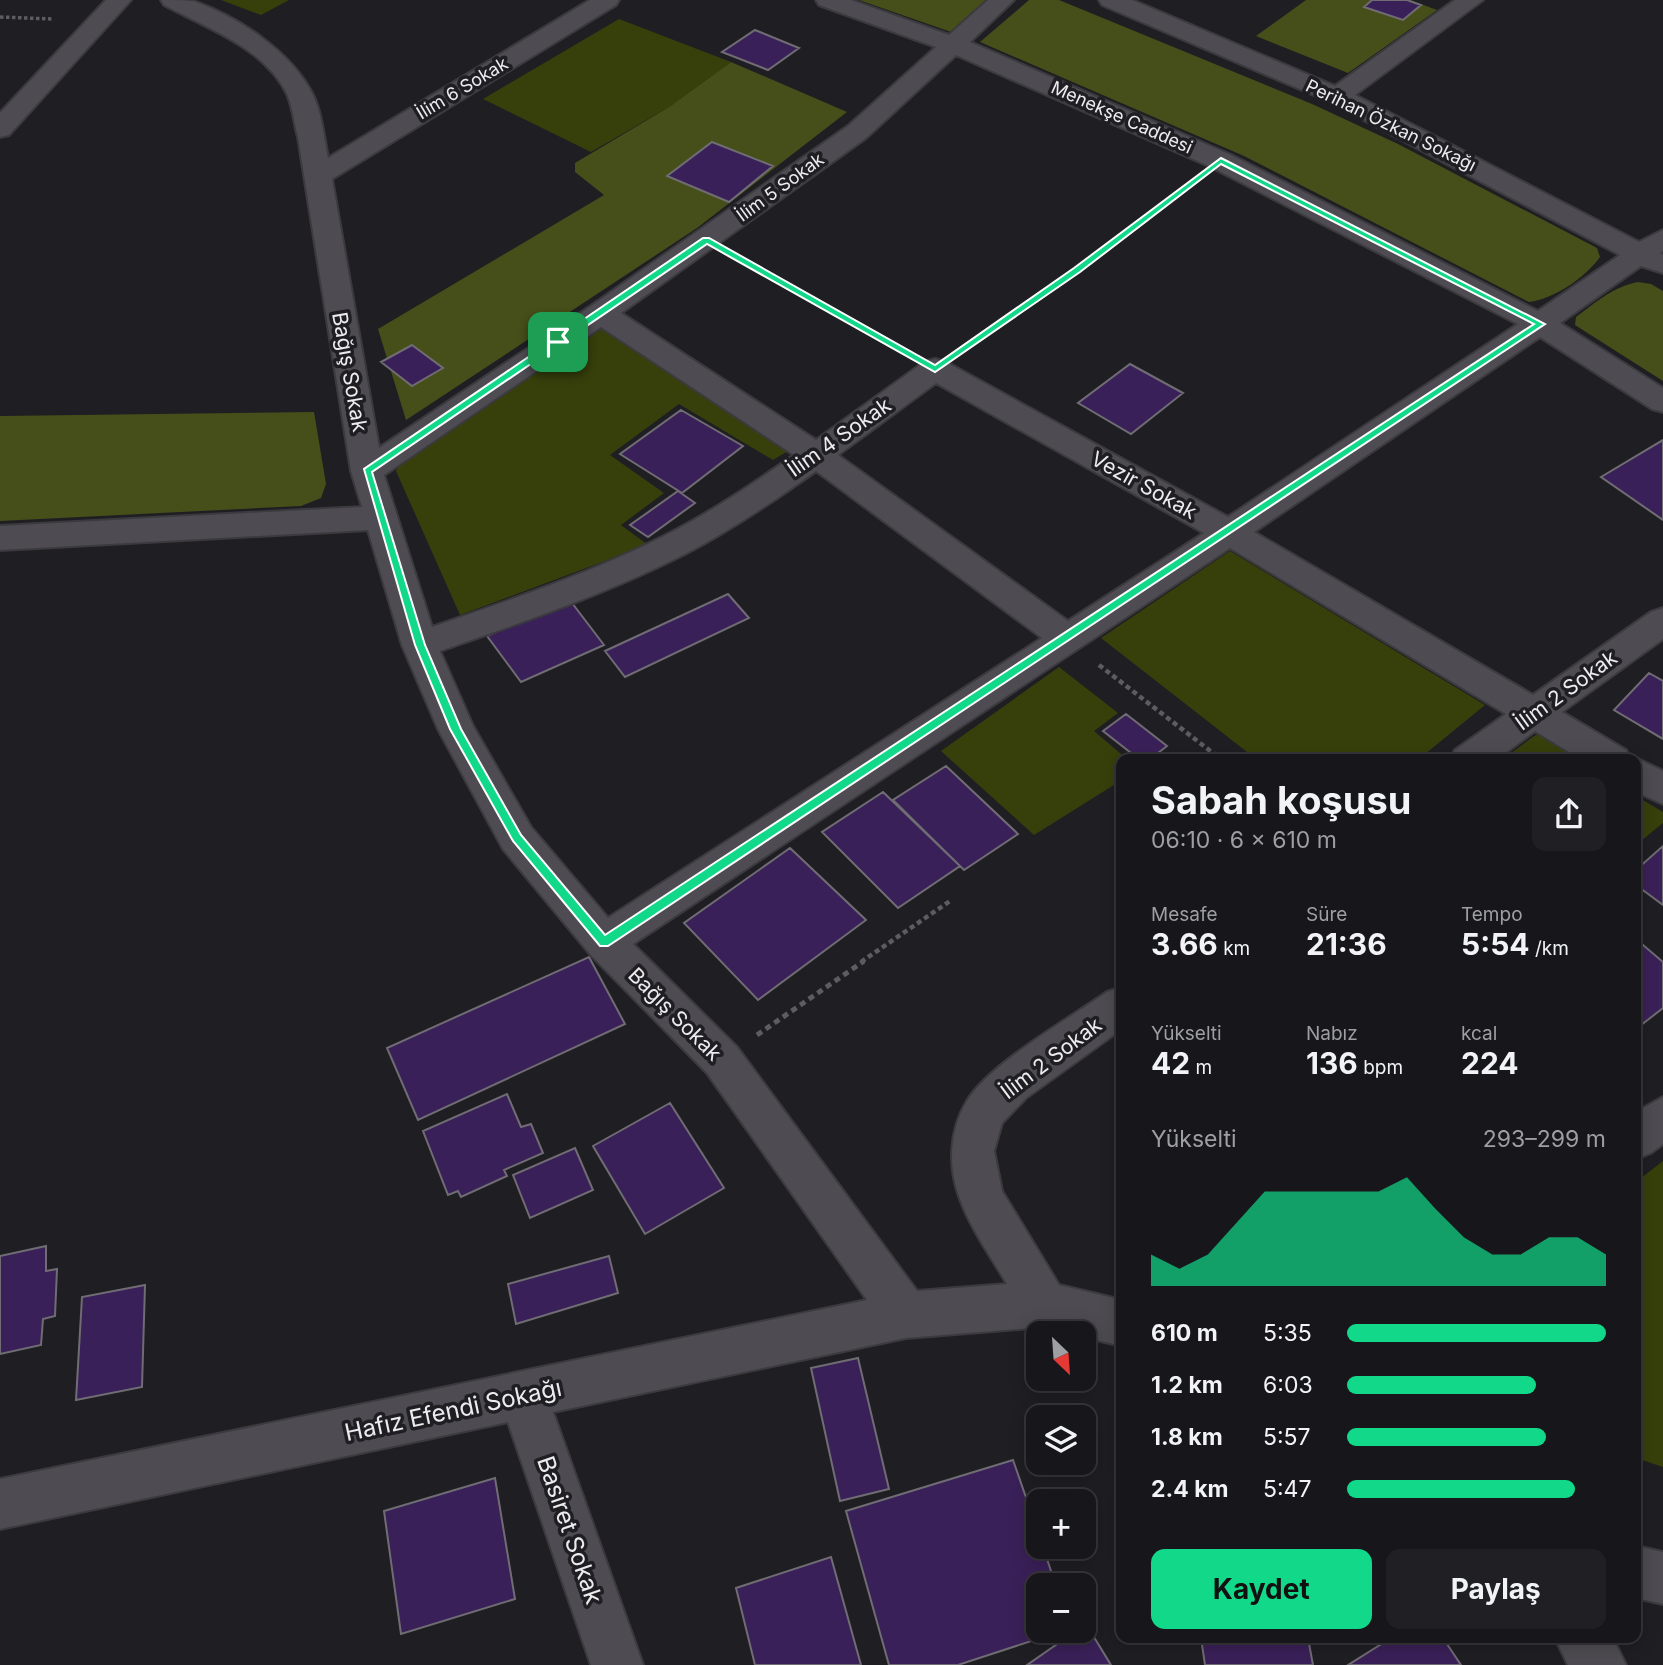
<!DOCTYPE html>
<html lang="tr">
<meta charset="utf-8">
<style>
:root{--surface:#17161a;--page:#201f23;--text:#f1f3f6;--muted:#9e9fa2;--line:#363539;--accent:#12d98a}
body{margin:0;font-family:Inter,sans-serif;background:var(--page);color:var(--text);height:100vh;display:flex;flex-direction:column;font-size:26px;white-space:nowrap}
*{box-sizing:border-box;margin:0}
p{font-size:23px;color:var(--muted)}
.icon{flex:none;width:38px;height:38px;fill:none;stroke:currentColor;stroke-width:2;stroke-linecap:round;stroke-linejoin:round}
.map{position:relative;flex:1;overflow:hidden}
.drawer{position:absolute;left:1116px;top:754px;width:525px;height:889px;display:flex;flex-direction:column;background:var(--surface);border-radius:14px;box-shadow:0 4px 18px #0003,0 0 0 2px var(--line)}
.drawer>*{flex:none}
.needle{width:46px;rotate:155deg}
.controls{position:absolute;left:1026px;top:1321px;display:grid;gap:14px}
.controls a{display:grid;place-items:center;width:70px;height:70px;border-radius:14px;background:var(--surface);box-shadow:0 4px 18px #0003,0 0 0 2px var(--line);font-size:35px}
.pin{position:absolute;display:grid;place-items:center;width:60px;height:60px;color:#fff;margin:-30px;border-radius:14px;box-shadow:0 4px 10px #0006}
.round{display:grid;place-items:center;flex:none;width:74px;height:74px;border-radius:14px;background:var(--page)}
.head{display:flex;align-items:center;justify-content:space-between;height:119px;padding:0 35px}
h1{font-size:38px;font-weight:700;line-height:52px}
.stats{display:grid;grid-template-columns:repeat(3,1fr);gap:10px;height:119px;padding:7px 35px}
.stats div{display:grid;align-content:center}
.stats b{font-size:30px;font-weight:700}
.stats small{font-size:19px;font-weight:400}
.stats p{font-size:19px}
.chart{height:196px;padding:14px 35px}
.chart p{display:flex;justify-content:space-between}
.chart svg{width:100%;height:126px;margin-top:7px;fill:var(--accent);opacity:.7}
.button{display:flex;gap:14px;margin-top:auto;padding:14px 35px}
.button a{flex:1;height:80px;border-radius:14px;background:var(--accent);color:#111;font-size:28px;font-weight:700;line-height:80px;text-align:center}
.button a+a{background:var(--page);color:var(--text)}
ul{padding:0 35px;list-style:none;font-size:23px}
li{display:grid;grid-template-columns:112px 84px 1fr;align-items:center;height:52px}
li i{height:18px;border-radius:9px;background:var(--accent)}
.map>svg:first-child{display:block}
</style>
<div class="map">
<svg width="1663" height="1665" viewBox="0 0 1663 1665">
<rect width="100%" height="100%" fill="#1f1e23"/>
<path fill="#37400b" d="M221,0H289L261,15Z
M619,19L731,62L669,107L591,152L483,99Z
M605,327L793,448L773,460L679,404L610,455L664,493L621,525L648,545L460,615L396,471L402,460Z
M1230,551L1485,705L1419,759H1256L1101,638Z
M1059,667L1118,713L1094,731L1127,759L1122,760V780L1034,835L941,751Z
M1537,734L1578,759H1503Z
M1636,796L1663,812V823L1636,845Z
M1663,1161V1467L1636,1458V1182Z"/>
<path fill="#464f19" d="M859,0H990L951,32Z
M1029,0H1059L1312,104L1398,144L1597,248L1600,257C1586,277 1554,299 1529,302L1244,156L980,42Z
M1306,0H1410L1437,10L1348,73L1256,36Z
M731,62L847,112L697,228L406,420L378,329L604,195L575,172V163L669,107Z
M1638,282L1651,284L1663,291V381L1575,325L1576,317C1596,302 1613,287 1638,282Z
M314,412L326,484L321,498L301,506L0,521V416Z"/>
<path fill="#3a2058" stroke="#6f6d73" stroke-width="2" d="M1372,0H1407L1421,5L1403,20L1364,7Z
M755,30L799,48L768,70L722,52Z
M712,142L773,166L729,202L667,176Z
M412,345L443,368L412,386L381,362Z
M1130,364L1183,393L1131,434L1078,403Z
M681,410L743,446L682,493L620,454Z
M1663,440V520L1601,477Z
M678,491L695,503L648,537L630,525Z
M728,594L749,618L625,677L605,651Z
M569,599L604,645L521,682L487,636Z
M1649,673L1663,681V739L1614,710Z
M1126,714L1167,746L1149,760H1140L1103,731Z
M946,766L1018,834L964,870L893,800Z
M883,792L960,866L898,908L822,832Z
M1663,846V905L1636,885V870Z
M790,848L866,920L758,1000L684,923Z
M1636,939L1663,962V1008L1636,1029Z
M589,957L625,1024L418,1120L387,1048Z
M507,1094L521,1127L531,1124L543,1153L504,1170L507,1176L461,1197L458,1191L448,1195L423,1131Z
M670,1103L724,1188L645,1234L593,1146Z
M575,1148L593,1190L530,1218L513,1175Z
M46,1246V1271L57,1269L55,1316L43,1319L41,1345L0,1354V1256Z
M609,1256L618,1293L516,1324L508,1284Z
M145,1285L142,1387L76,1400L82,1297Z
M858,1358L889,1489L840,1501L811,1368Z
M1013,1460L1038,1532V1547H1043L1056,1586H1038V1631H1062L958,1665H889L846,1511Z
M495,1478L515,1599L401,1634L384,1511Z
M831,1557L861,1665H755L736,1588Z
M1086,1624L1111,1665H1027L1076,1631H1083Z
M1201,1638H1308L1313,1665H1205Z
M1391,1638H1443L1461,1665H1348Z"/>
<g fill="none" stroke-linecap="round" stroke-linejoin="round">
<g stroke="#3b3a3e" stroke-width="4">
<path id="minor" d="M106,0H131L9,135L0,137V113Z
M161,0C171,0 184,0 193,1C237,16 292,52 313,95C322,114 324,138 328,158L590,0H619L616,5L332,179L379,448L591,306L848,126L936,47L819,5L816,0H851L949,35L988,0H1014L970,42L1231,155L1538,311L1620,255L1328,101L1102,5L1099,0H1132L1335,86L1455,0H1483L1355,95L1639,242L1663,230V251L1660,253L1663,255V273L1641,266L1560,323L1663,388V412L1652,409L1540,337L1254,532L1533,695L1651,612L1663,608V639L1562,712L1626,750L1631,760H1582L1535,731L1496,760H1450L1455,750L1506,714L1230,548L633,944L737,1047L917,1291L1007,1284C991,1257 971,1229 960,1199C948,1168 949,1130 967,1101C989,1064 1070,1018 1107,992L1122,987V1029L1026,1098L1002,1123L994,1151L1002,1191L1059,1285L1122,1300V1346L1083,1337V1334L1044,1327L906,1338L553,1412L643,1665H591L508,1422L0,1529V1479L867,1300L707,1073L590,954L503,849L438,729L402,645L368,530L0,550V526L362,507L351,471L298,137C294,123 293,108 287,94C265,48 207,28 164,5ZM956,55L1211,167L1518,324L1228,517L946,362L935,359L924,362L816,440L621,313L866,138ZM601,327L794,455C751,485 708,514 662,537C588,574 510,600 432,627L384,475ZM936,383L1204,533L1068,621L838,455ZM816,471L1042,638L608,918L531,827L473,726L440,651C523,622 606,594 685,554C731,530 774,501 816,471Z
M1636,758L1663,771V804L1636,792V760H1632Z
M1663,1097V1144L1651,1153L1636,1159V1112Z
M1636,1546L1663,1552V1604L1636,1598Z
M1555,1638H1613L1626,1665H1568Z"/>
</g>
<path stroke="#5d5c60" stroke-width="3.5" stroke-dasharray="3.5 2.5" stroke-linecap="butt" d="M0,17L52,19
M741,259L901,349
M968,346L1078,270L1189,184"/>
<path stroke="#5d5c60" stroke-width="4.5" stroke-dasharray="5 3.5" stroke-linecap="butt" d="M1099,665L1222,760
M861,962L950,901"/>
<path stroke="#5d5c60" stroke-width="5" stroke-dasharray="6 4.5" stroke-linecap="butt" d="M757,1035L864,961"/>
<use href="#minor" fill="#4e4c52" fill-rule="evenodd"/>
</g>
<path fill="#12d98a" stroke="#fff" stroke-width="2" fill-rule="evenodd" d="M1221,158L1545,324L608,946H600L513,841L450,729L415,645L364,469L703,238H709L935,365L1074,268ZM1221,164L1534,324L605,935L521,835L461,729L425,645L372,472L707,244L935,372L1080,272Z"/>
<g text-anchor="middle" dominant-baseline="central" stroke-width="7" stroke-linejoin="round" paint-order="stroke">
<g font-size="18" fill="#ecebee" stroke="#1f1e23">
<text transform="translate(462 88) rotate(-31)">İlim 6 Sokak</text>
<text transform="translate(1122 117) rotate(24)">Menekşe Caddesi</text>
<text transform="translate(1391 125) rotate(26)">Perihan Özkan Sokağı</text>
<text transform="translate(780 187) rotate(-36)">İlim 5 Sokak</text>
</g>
<g font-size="21" fill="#ecebee" stroke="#1f1e23">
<text transform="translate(350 372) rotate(80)">Bağış Sokak</text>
<text transform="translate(839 437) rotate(-35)">İlim 4 Sokak</text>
<text transform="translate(1144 485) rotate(29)">Vezir Sokak</text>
<text transform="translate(1566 690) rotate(-36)">İlim 2 Sokak</text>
<text transform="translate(675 1014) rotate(45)">Bağış Sokak</text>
<text transform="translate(1051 1058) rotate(-37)">İlim 2 Sokak</text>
</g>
<g font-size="24" fill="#ecebee" stroke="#1f1e23">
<text transform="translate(453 1410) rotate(-12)">Hafız Efendi Sokağı</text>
<text transform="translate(570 1530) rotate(71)">Basiret Sokak</text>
</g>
</g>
</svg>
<div class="controls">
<a><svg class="needle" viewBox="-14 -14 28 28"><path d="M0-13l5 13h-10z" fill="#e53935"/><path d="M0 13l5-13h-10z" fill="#9e9fa2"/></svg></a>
<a><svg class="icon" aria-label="layers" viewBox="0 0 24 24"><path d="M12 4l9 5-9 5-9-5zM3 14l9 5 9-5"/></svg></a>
<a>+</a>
<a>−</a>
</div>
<div class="pin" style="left:558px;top:342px;background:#1e9e55"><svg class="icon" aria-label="arrive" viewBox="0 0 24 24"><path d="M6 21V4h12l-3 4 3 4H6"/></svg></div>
<section class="drawer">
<div class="head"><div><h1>Sabah koşusu</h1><p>06:10 · 6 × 610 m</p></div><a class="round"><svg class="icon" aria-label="share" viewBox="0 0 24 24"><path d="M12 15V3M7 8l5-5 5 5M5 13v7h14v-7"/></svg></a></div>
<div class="stats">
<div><p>Mesafe</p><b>3.66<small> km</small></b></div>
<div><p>Süre</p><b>21:36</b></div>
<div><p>Tempo</p><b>5:54<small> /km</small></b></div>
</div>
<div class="stats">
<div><p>Yükselti</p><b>42<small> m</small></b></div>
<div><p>Nabız</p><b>136<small> bpm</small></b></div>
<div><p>kcal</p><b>224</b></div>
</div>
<div class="chart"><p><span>Yükselti</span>293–299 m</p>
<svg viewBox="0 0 160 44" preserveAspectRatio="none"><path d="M0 44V33L10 38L20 33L30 22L40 11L50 11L60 11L70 11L80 11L90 6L100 17L110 27L120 33L130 33L140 27L150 27L160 33V44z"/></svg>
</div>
<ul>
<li><b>610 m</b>5:35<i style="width:100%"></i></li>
<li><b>1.2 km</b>6:03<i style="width:73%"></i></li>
<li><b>1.8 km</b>5:57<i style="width:77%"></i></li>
<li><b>2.4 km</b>5:47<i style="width:88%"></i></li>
</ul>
<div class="button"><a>Kaydet</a><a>Paylaş</a></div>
</section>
</div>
